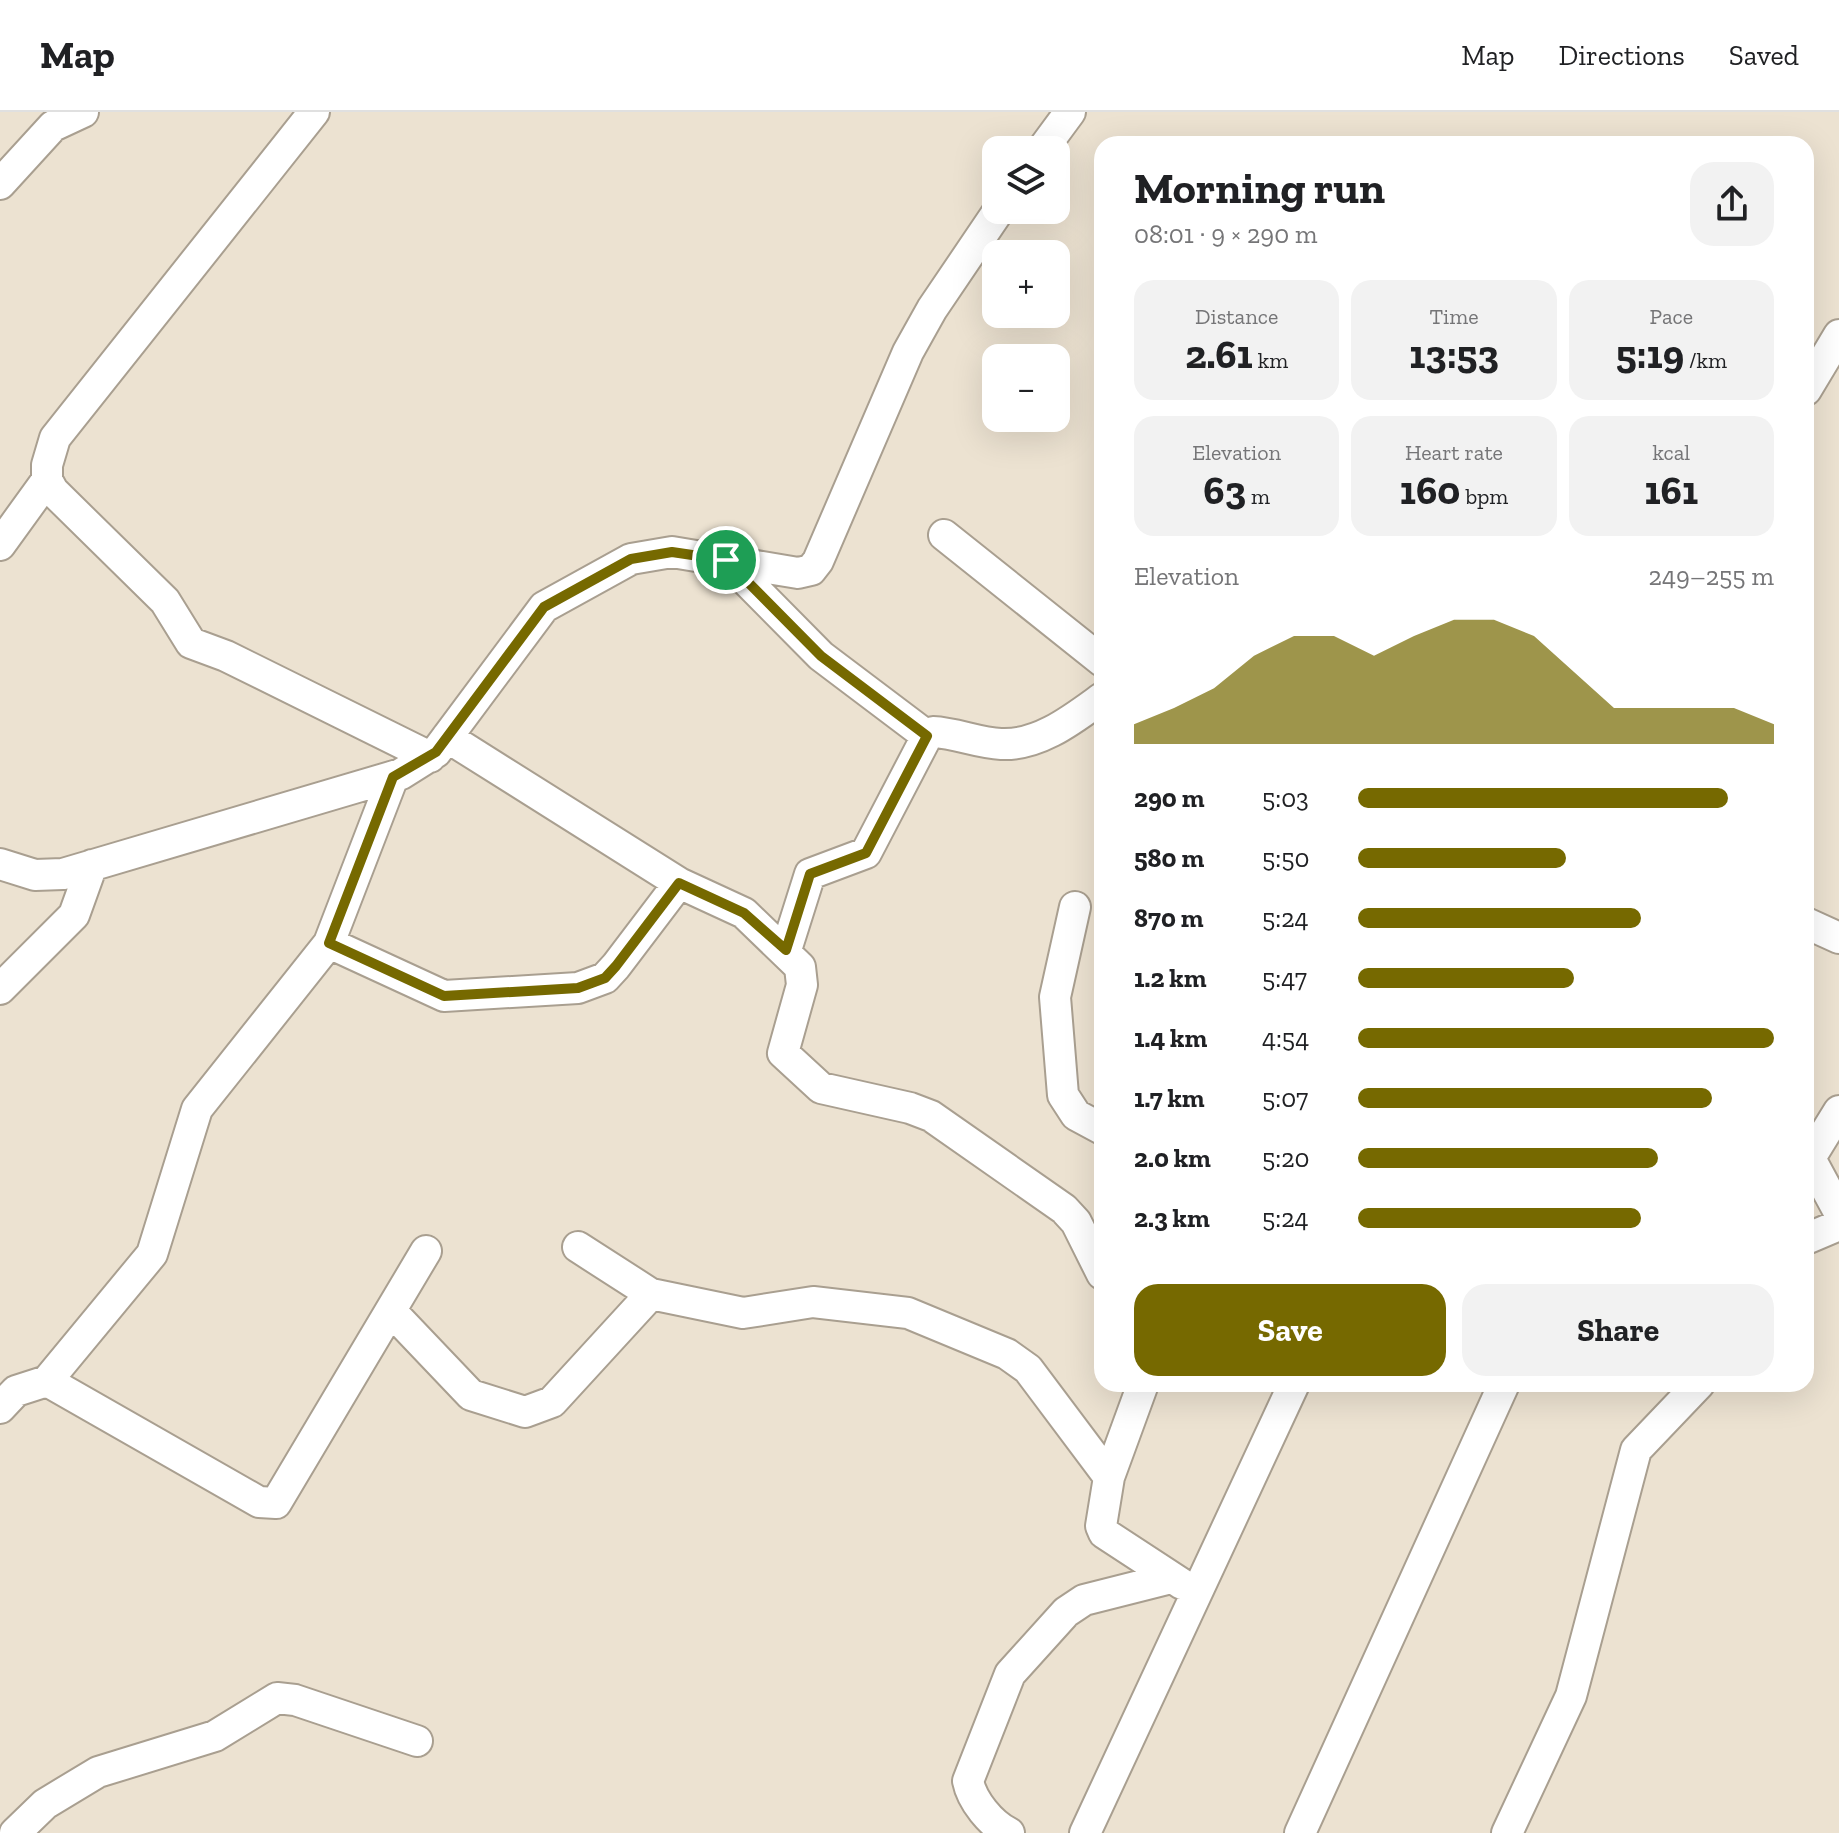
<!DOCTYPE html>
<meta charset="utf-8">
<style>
:root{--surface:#fff;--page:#f2f2f2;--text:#202124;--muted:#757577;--line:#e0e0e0;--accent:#766900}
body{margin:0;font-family:"Zilla Slab",serif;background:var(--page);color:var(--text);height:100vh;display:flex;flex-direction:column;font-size:30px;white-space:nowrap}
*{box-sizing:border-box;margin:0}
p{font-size:26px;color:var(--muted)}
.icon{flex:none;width:44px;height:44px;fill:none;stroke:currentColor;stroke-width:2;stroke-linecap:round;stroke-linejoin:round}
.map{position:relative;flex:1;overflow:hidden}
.side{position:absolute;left:1094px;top:24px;width:720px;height:1256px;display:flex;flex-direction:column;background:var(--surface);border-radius:24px;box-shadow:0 8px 32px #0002}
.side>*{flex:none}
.buttons{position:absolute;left:982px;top:24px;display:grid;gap:16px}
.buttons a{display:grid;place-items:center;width:88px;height:88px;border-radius:16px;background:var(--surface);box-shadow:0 8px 32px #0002;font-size:40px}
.pin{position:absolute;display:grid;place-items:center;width:68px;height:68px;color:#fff;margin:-34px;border:4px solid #fff;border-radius:50%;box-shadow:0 2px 8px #0007}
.round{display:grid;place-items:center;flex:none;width:84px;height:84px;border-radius:24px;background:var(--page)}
.headline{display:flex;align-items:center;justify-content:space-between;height:136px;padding:0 40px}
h1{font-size:44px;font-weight:700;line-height:60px}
.figures{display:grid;grid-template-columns:repeat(3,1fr);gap:12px;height:136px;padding:8px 40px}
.figures div{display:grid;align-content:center;border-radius:20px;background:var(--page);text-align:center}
.figures b{font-size:40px;font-weight:700}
.figures small{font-size:22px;font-weight:400}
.figures p{font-size:22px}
.chart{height:224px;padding:16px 40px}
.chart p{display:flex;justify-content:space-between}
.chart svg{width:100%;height:144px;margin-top:8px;fill:var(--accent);opacity:.7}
.button{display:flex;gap:16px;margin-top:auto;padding:16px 40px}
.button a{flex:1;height:92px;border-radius:24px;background:var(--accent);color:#fff;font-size:32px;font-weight:700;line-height:92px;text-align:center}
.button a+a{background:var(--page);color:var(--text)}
ul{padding:0 40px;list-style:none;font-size:26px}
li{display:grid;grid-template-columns:128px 96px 1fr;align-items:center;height:60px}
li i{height:20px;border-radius:10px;background:var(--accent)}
header{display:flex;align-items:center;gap:48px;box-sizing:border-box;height:112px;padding:0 40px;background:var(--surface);border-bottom:2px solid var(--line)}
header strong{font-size:38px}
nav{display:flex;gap:44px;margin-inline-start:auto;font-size:28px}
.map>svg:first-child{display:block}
</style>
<header>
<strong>Map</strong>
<nav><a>Map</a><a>Directions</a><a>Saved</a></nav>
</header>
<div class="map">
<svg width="1839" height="1721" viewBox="0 0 1839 1721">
<rect width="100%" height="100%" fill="#ece2d1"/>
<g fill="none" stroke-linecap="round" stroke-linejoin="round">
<g stroke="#a99f90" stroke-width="34">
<path id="street" d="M314,0L55,326L47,353V368L53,379L165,489L191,531L226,544L430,645
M1042,38L1070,0
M0,72L53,14L83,0
M1806,278L1839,223
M944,423L1102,549
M0,433L47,368
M726,448L821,544L927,624
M447,625L679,771
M0,752L35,763L63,762L401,662L436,640L544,495L631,447L672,440L798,461L811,458L818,449L908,240L932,197L999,98
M1075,795L1055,885L1063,983L1076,1003L1102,1017
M1806,811L1839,826
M329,831L444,884L578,876L605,866L616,854L679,771L744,801L800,855L802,873L783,941L821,976L910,996L931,1004L1064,1097L1076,1110L1102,1162
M786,838L810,762L866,741L927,624L933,620C956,621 978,631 1001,632C1039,634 1073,607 1102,586
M0,877L74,803L92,753
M1806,1039L1839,1100
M1810,1046L1839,999
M1806,1127L1839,1113
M578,1135L651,1182L743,1201L813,1190L908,1201L1007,1242L1028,1257L1109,1365
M391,1199L471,1283L525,1300L552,1290L651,1182
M47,1269L259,1390L276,1391L426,1139
M1143,1272L1109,1365L1101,1414L1104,1421L1182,1472
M0,1296L16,1279L47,1269L152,1142L197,997L329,831L393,665
M15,1721L45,1692L98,1660L215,1624L277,1586L295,1588L417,1629
M1009,1721C991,1712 972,1689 968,1669L1010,1562L1066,1500L1084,1488L1171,1466
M1085,1721L1294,1272
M1300,1721L1504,1272
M1507,1721L1571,1584L1636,1338L1699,1272"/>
</g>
<use href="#street" stroke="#fff" stroke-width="30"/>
</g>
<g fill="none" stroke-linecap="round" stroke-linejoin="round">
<g stroke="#fff" stroke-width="16">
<path id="route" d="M672,440L726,448L821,544L927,624L866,741L810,762L786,838L744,801L679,771L616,854L605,866L578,876L444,884L329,831L393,665L436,640L544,495L631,447Z"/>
</g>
<use href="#route" stroke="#766900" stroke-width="10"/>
</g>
</svg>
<div class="buttons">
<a><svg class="icon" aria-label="layers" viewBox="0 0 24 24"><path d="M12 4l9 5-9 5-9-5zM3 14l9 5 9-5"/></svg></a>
<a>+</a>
<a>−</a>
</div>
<div class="pin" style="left:726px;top:448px;background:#1e9e55"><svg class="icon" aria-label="arrive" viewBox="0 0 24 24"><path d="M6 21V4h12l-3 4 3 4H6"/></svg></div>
<section class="side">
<div class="headline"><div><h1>Morning run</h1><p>08:01 · 9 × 290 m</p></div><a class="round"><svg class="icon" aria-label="share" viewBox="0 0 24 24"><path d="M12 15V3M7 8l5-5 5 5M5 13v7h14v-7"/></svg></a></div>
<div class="figures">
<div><p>Distance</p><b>2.61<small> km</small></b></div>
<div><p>Time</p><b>13:53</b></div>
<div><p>Pace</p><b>5:19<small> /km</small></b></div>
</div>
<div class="figures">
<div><p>Elevation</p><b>63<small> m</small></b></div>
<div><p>Heart rate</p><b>160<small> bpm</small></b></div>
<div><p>kcal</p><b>161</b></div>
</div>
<div class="chart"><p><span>Elevation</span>249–255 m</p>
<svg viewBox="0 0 160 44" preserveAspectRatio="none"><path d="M0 44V38L10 33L20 27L30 17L40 11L50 11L60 17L70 11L80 6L90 6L100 11L110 22L120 33L130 33L140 33L150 33L160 38V44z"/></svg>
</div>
<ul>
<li><b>290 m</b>5:03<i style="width:89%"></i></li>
<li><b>580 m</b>5:50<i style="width:50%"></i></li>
<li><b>870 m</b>5:24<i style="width:68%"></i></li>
<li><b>1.2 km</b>5:47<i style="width:52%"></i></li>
<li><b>1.4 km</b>4:54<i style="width:100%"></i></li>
<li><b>1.7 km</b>5:07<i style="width:85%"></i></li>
<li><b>2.0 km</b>5:20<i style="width:72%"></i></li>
<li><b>2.3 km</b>5:24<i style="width:68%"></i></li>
</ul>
<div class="button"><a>Save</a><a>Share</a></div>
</section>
</div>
